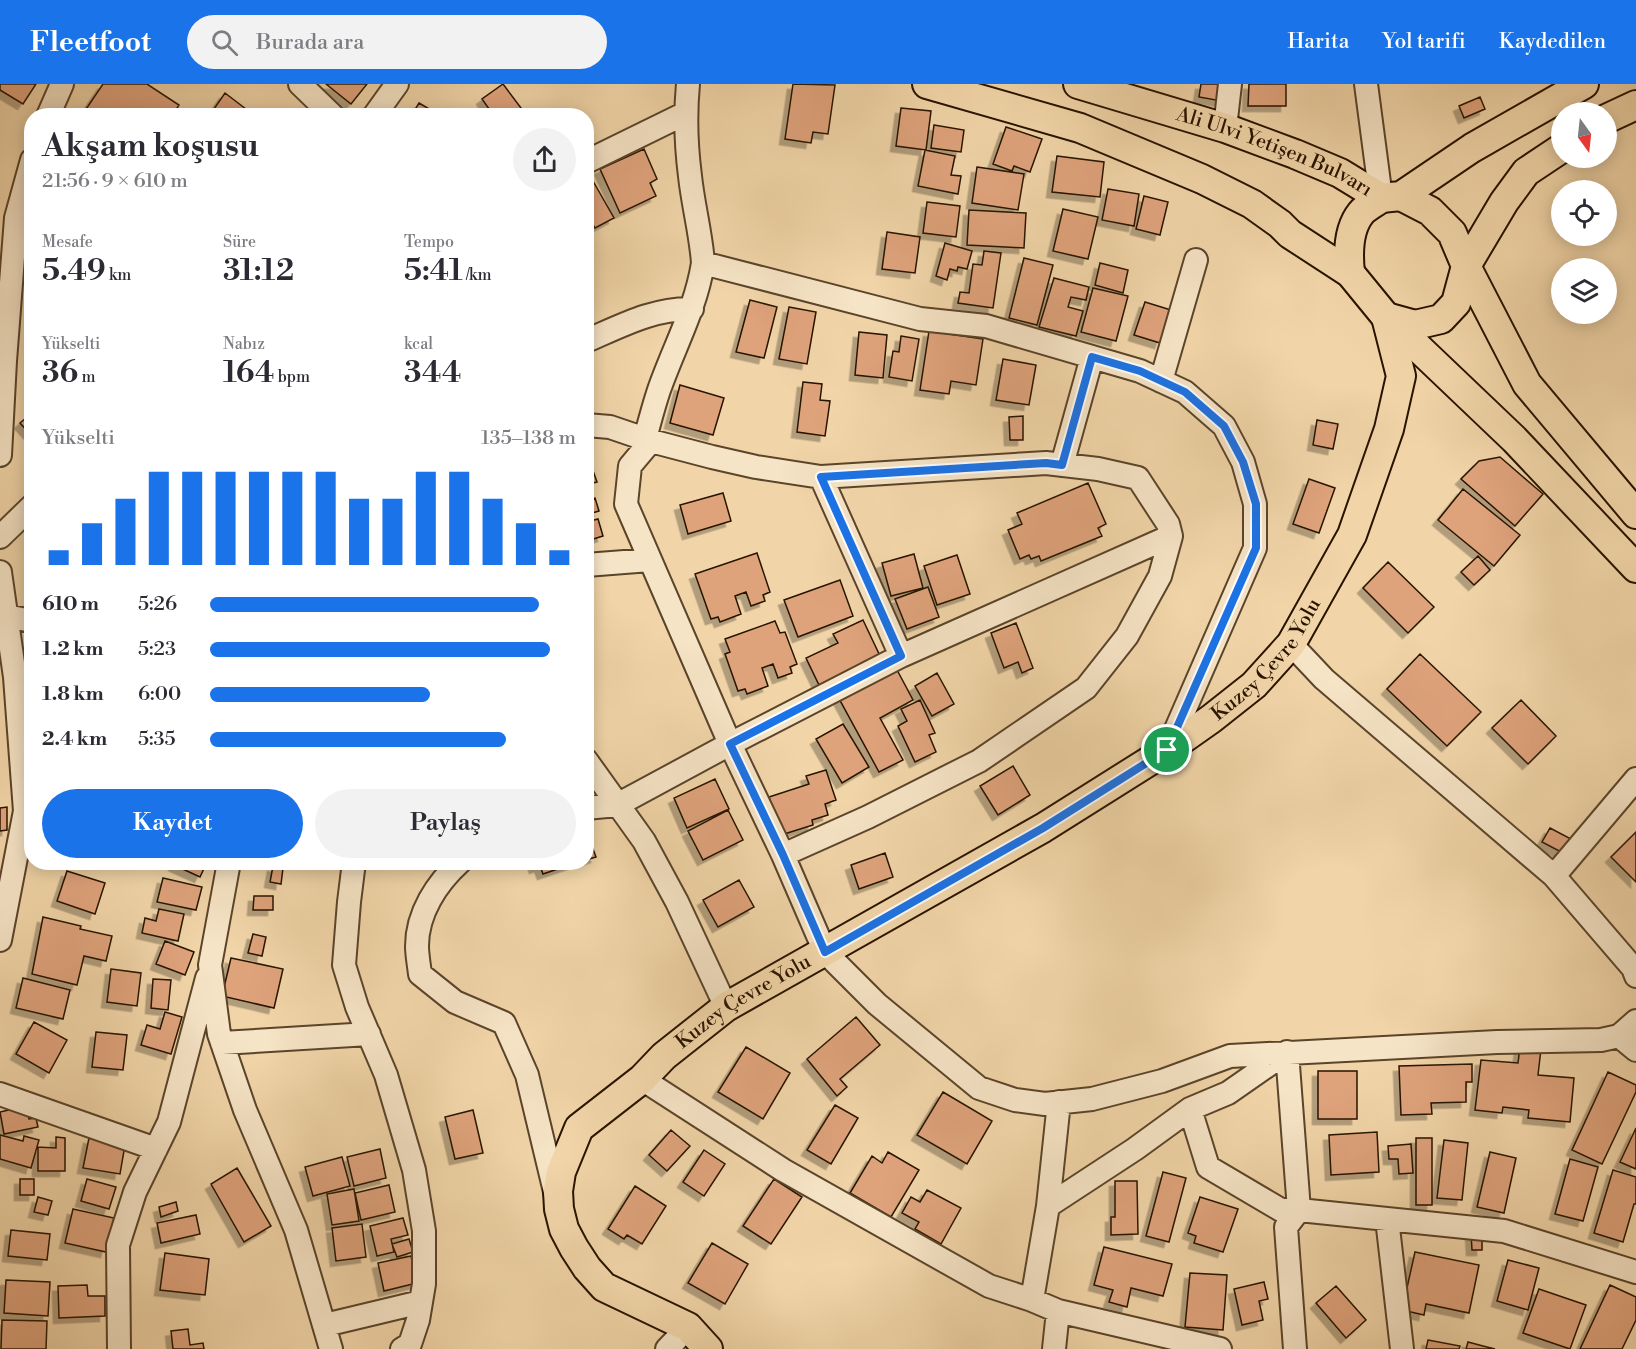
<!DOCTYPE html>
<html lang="tr">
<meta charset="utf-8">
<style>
:root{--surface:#fff;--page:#f2f2f3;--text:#2b2b33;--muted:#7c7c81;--accent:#1a73e8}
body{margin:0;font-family:"Libre Bodoni",serif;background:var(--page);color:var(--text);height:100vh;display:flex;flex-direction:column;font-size:22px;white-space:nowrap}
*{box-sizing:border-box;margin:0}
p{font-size:20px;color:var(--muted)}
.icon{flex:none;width:33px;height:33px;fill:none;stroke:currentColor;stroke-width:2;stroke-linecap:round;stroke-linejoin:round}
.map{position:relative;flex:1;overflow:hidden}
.drawer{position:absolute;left:24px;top:24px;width:570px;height:762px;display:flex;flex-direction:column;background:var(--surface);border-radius:24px;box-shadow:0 3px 15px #0003}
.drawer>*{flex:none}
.needle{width:39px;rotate:165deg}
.tools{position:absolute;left:1551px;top:18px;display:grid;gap:12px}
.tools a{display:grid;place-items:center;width:66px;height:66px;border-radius:50%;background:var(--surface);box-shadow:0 3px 15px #0003;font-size:30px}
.pin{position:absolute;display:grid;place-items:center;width:51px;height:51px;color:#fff;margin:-26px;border:3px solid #fff;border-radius:50%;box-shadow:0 2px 6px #0007}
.round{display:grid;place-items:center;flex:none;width:63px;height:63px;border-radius:32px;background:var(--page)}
.overview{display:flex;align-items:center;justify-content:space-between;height:102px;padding:0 18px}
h1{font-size:33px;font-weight:600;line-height:45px}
.figures{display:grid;grid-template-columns:repeat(3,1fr);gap:9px;height:102px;padding:6px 18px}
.figures div{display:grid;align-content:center}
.figures b{font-size:30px;font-weight:600}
.figures small{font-size:16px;font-weight:400}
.figures p{font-size:16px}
.chart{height:168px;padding:12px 18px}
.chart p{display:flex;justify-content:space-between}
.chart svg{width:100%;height:108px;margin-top:6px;stroke:var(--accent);stroke-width:6}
.primary-button{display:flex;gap:12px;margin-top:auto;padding:12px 18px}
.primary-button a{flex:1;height:69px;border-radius:36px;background:var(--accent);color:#fff;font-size:24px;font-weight:600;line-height:69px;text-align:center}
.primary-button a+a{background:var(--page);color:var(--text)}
ul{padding:0 18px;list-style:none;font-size:20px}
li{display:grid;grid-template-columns:96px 72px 1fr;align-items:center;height:45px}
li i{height:15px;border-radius:8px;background:var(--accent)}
header{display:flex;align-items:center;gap:36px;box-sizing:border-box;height:84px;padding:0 30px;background:var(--accent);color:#fff}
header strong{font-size:28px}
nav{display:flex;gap:33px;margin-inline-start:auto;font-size:21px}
.search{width:420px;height:54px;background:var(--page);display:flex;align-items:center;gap:15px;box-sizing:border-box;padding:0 21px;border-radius:33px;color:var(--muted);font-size:22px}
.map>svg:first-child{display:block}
</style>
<header>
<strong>Fleetfoot</strong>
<div class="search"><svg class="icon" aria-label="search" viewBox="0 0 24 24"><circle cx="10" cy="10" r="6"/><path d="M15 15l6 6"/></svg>Burada ara</div>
<nav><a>Harita</a><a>Yol tarifi</a><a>Kaydedilen</a></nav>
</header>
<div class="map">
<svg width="1636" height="1265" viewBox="0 0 1636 1265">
<defs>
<filter id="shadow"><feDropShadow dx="-5.5" dy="5.5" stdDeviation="0" flood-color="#0004"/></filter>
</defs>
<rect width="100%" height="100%" fill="#f1d5a8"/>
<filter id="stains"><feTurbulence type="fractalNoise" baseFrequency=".00333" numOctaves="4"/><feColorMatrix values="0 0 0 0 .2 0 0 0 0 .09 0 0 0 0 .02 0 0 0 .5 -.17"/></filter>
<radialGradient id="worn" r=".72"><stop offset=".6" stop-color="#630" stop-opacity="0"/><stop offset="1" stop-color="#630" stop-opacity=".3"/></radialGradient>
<path fill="#dfa37c" stroke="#281300" stroke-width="1.5" filter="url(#shadow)" d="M0,0H36L23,20L0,6Z
M103,0H147L179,21L172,32H89L84,28Z
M326,0H367L351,20Z
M503,0L527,32H494L482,15Z
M793,0L835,1L828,50L813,48L811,59L785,55Z
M1201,0H1225L1221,17L1199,13Z
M1249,0H1286V22H1248Z
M225,9L255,32H209Z
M1480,13L1485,25L1464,34L1459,22Z
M419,19L436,29L434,32H411Z
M901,24L931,27L926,66L896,62Z
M934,41L964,46L961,68L931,64Z
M1006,43L1042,55L1030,88L1014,82L1012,87L993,80Z
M644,65L657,95L650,99L656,112L620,129L600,85Z
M925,66L955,72L951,91L961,92L958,110L918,102Z
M1057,72L1104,78L1100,113L1052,108Z
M977,83L1024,90L1018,126L972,119Z
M589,90L614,134L595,144L593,141L586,145V91Z
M1108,105L1139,110L1134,142L1102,136Z
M1144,112L1168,118L1160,151L1136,145Z
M927,118L960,122L956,153L923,149Z
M1063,125L1098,133L1088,175L1053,167Z
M969,126L1026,129L1024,164L967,161Z
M887,148L920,153L915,189L882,185Z
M945,159L972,167L967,185L958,183L957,187L950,185L947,196L936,192Z
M984,167L1001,169L993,224L958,219L960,208L969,209L973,180L982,181Z
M1024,174L1053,181L1037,241L1009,234Z
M1100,179L1128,186L1123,209L1095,201Z
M1054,194L1089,203L1086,216L1071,213L1068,223L1083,227L1076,252L1039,243Z
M1093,204L1128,212L1116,257L1081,248Z
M750,216L777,223L764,274L736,268Z
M1145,218L1171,226L1160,259L1134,251Z
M789,223L816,228L807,280L779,275Z
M929,247L983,255L976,301L951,297L949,310L920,306Z
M859,248L887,251L883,294L855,291Z
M901,252L919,255L912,297L889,293L893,267L899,268Z
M1003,275L1036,281L1029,321L996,316Z
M803,298L822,300L820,316L830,317L825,352L797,348Z
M680,301L724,314L713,351L670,339Z
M32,329V352L20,339Z
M1023,332V356H1010L1009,333Z
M1317,336L1338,340L1333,365L1313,361Z
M1500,373L1543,410L1515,442L1461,395L1479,377Z
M591,381L597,398L586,401V382Z
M1309,395L1335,404L1319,449L1293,440Z
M1088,399L1106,440L1098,444L1102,452L1041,477L1039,472L1031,475L1029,471L1020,475L1008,446L1022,440L1017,429Z
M1463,405L1520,451L1494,482L1438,436Z
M723,409L731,437L688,450L680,421Z
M586,410L589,417L595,414L599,427L586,431Z
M598,435L603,452L587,457L586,438Z
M757,469L770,508L763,511L765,517L751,522L746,508L735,512L741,530L720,538L718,533L711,535L695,490Z
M914,470L923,504L891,512L882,479Z
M957,471L970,510L937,521L924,482Z
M1478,472L1490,486L1474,501L1461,488Z
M1388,478L1434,523L1408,549L1363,504Z
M840,496L853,532L798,553L784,516Z
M928,503L939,533L907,545L895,515Z
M863,536L880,572L819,601L806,574L838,559L833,550Z
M775,537L780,549L785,548L797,580L790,583L792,589L778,594L773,580L762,584L768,602L747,610L745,605L738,607L725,570L730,568L725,555Z
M1016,539L1033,584L1022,589L1018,578L1004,584L991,549Z
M1420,570L1481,628L1447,662L1387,605Z
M896,584L913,616L880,634L903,676L879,688L836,609Z
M937,589L954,620L932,632L915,602Z
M920,616L935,649L929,651L936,668L915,678L898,642L907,637L901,625Z
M1521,616L1556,652L1528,680L1492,644Z
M843,640L869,683L842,699L816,655Z
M1013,682L1030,711L998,731L980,702Z
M826,686L836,716L825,720L828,731L812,736L813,741L781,751L769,713L809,700L806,692Z
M715,695L729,725L687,744L674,714Z
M7,723V746L0,747V724Z
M728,726L743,756L703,776L688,747Z
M1550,744L1571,755L1563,769L1542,758Z
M586,746L596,773L586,776Z
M1636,748V798L1611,773Z
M885,769L893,793L859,805L851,781Z
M175,778H207L200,793L174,781Z
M533,778H578L543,790L540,782L535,784Z
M273,782L283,784L281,800L270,798Z
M67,787L105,799L95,830L57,817Z
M163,794L202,803L196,826L157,818Z
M739,796L754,823L718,843L703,816Z
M254,812H273V826H253Z
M159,825L184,830L178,857L142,849L145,834L156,837Z
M43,833L81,842L80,845L112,852L106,877L84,872L77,901L32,890Z
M253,850L266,853L262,872L248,869Z
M165,857L194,868L185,891L156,880Z
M231,874L283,885L274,924L222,912Z
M111,885L141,889L137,922L107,918Z
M23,894L70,906L63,935L16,924Z
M153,895L171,896L168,926L151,924Z
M165,928L182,933L171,970L141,961L147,941L160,945Z
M856,933L880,961L840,995L847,1003L837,1012L807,975Z
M34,938L67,956L49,989L16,970Z
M96,948L127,951L123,986L92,983Z
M746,963L790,989L763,1035L718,1008Z
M1520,963L1541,965L1538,991L1574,994L1570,1038L1528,1034L1529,1026L1503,1023L1502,1029L1475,1026L1481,976L1518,979Z
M1472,980V998H1466V1018L1431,1019L1432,1030L1401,1031L1399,982Z
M1318,987H1357V1035H1318Z
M1608,988L1636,1001V1008L1602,1080L1572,1066Z
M943,1008L992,1037L967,1080L917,1051Z
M835,1021L858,1034L831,1080L807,1066Z
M26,1022L29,1035L36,1034L38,1043L4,1050L0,1028Z
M473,1026L483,1069L455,1075L445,1033Z
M1636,1044V1085L1620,1078Z
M671,1046L690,1062L667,1087L649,1071Z
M1377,1048L1379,1088L1331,1091L1329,1051Z
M0,1051L23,1057L24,1052L39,1056L31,1084L0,1075Z
M56,1053L65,1054V1087H38V1063L56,1064Z
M89,1054L125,1061L120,1090L83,1084Z
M1416,1054H1432V1121H1416Z
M1444,1056L1468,1059L1462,1116L1437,1114Z
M1411,1060L1413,1089L1399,1090L1398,1075H1389L1388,1062Z
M380,1065L386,1094L354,1102L347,1073Z
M704,1066L725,1080L704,1112L683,1098Z
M888,1068L919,1086L891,1133L850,1109L872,1072L882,1079Z
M1490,1068L1516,1074L1504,1129L1477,1123Z
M342,1073L350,1102L313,1112L305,1083Z
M1570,1075L1598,1083L1583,1137L1555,1130Z
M237,1084L271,1142L244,1158L211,1100Z
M1613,1086L1636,1093V1120H1634L1623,1158L1594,1149Z
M1163,1088L1186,1094L1169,1158L1146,1152Z
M20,1095H34V1111H20Z
M87,1095L116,1103L109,1125L81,1117Z
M774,1095L802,1113L771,1160L743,1142Z
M1115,1097H1137L1138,1150L1111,1151V1133H1115Z
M389,1101L395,1128L361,1136L355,1109Z
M635,1102L666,1122L642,1160L627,1151L624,1155L608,1145Z
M354,1105L359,1137L332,1141L327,1110Z
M927,1106L961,1124L941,1160L915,1145L919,1138L902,1129L911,1113L920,1118Z
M38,1113L52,1117L48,1131L34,1128Z
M1200,1113L1238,1125L1223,1168L1194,1159L1196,1152L1188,1149Z
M176,1118L178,1127L161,1133L159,1123Z
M73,1125L114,1134L106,1168L65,1159Z
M196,1131L200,1150L161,1159L157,1139Z
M403,1134L408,1151L391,1155L394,1168L377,1172L370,1142Z
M362,1140L366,1173L336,1177L332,1144Z
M11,1146L50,1150L47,1176L8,1172Z
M1471,1149H1482V1166H1472Z
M409,1155L413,1168L397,1173L392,1160Z
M712,1159L748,1180L725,1220L688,1199Z
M1104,1163L1172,1180L1163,1212L1131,1204L1127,1223L1109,1218L1113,1206L1094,1201Z
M1415,1168L1479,1181L1469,1229L1426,1220L1424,1231L1402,1226Z
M165,1169L209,1175L205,1211L160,1206Z
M411,1172L417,1199L384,1207L378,1179Z
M1508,1176L1539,1184L1528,1226L1497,1217Z
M1190,1189L1227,1191L1223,1246L1185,1243Z
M6,1196L50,1198L48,1232L4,1229Z
M1264,1198L1268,1215L1259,1217L1263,1236L1242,1241L1234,1205Z
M87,1201L88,1212H105V1232L59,1234L58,1202Z
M1610,1201L1636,1213V1236L1622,1265H1580Z
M1336,1202L1366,1236L1346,1254L1316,1219Z
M1539,1205L1586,1221L1570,1265L1523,1249Z
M2,1236L47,1237L46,1265H1Z
M188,1245L190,1261L203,1259L204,1265H173L171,1247Z
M1428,1256L1460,1262L1459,1265H1426Z
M1468,1258L1483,1262L1495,1265H1466Z"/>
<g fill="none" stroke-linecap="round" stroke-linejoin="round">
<g stroke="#5a442a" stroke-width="26">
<path id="minor" d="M300,0L333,32
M688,0C685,31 686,61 690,92C693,121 701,150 703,179L920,235L986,242L1140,287L1185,308L1224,342L1243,378L1255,420V464L1167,666
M1366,0L1381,114
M48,32L62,0
M374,32L397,0
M1225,44L1230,0
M586,78L686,29
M703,179C696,224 674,263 659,306C654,321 650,336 646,351L651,357L630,382L626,420L730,660L783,771L825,868L877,920L979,1004L1015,1016L1045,1020L1092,1015L1162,997L1230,972L1497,958L1601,956L1619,952L1636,937
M586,257C621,242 654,224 692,225
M1161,297L1196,176
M586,341L610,343L651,357L712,373L756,383L821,393L1046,379L1098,385L1138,394L1168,440L1171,452L1160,492L1127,552L1086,604L979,677L868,733L783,771
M0,371L5,277L16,134L32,76
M1062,381L1092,273
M821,393L901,572
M0,453L32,422
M586,481L650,476
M0,488L15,593L25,727L0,856
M6,532L32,537
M1291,560L1324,595L1554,792L1633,884L1636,892
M586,676L644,757L677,818L726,923
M586,724L617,721L730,660L901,572L1171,452
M229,778L210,881L219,950L245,1026L296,1146L331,1265
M354,778L349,818L344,881L357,923L386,991L414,1086L424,1147V1200L418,1236L410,1260L402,1265
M460,778C437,799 417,829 417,862C417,871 419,881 420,890L455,918L504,939L527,991L556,1112
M1554,792L1636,695
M1619,952L1636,966
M222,959L369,950
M642,995L783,1086L989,1202L1032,1216L1058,1227L1220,1265
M0,1010L156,1065
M1190,1025L1208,1083L1281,1126H1299L1504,1147L1636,1188
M1048,1122L1059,1018
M1387,1135L1402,1265
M1032,1216L1048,1122L1135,1065L1190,1025L1228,1009L1287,968L1299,1126L1286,1143L1295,1265
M325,1241L421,1218
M119,1265L118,1161L135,1108L169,1038L207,894
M667,1265L688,1243
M1054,1265L1058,1227"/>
</g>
<g stroke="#281300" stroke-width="32">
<g id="major">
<path d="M927,0L1080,44L1202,95L1252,120L1280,140L1290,150L1350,189L1386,233L1514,355L1636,484"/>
<path id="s1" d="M1078,0L1225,44L1295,70L1340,89L1381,114L1401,112L1472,64L1584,0"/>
<path d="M1606,35L1636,21"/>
<path d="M1562,64L1526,88L1504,118L1466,182L1527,300L1636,430"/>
<path d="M1350,189C1348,170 1348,145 1361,129C1366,123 1375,119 1381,114"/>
<path id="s2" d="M708,1265L688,1243L604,1203L587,1184L574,1164L564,1145L559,1125L558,1107L561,1088L579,1044L642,995L664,972L726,923L1043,744L1167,666L1211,635L1254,601L1291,560L1352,451L1389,345L1401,292L1386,233L1415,241L1441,235L1456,219L1466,182L1452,149L1430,127L1401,112"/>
</g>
</g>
<use href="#minor" stroke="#f6e4c6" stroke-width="22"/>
<use href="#major" stroke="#f1d5a8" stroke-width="28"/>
</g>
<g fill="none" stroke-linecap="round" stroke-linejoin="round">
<g stroke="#fff" stroke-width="12">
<path id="route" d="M1092,273L1140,287L1185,308L1224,342L1243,378L1256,420V464L1167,666L1043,744L825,868L783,771L730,660L901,572L821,393L1046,379L1062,381Z"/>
</g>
<use href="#route" stroke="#1a73e8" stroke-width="8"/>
</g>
<g text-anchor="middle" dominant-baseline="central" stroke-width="6" stroke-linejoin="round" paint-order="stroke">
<g font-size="20" fill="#281300" stroke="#f6e4c6">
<text stroke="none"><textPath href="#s1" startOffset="208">Ali Ulvi Yetişen Bulvarı</textPath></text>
<text stroke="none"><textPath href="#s2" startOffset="1136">Kuzey Çevre Yolu</textPath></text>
<text stroke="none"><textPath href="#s2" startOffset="507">Kuzey Çevre Yolu</textPath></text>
</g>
</g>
<rect width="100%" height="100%" filter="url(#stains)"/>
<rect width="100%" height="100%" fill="url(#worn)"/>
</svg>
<div class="tools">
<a><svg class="needle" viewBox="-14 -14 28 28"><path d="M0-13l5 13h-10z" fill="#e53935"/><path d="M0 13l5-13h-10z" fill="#7c7c81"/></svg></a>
<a><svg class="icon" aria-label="locate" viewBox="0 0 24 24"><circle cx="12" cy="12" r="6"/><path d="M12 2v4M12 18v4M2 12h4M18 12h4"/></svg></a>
<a><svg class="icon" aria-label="layers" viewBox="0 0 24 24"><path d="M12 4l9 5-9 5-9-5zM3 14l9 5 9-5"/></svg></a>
</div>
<div class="pin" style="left:1167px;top:666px;background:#1e9e55"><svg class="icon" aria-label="arrive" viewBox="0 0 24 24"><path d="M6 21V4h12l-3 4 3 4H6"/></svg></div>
<section class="drawer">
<div class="overview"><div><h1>Akşam koşusu</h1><p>21:56 · 9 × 610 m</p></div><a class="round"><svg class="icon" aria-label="share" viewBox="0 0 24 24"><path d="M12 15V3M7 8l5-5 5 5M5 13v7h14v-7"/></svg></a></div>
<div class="figures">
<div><p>Mesafe</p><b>5.49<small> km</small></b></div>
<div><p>Süre</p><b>31:12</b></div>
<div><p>Tempo</p><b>5:41<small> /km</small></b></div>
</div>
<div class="figures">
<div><p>Yükselti</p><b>36<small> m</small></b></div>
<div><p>Nabız</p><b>164<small> bpm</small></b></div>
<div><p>kcal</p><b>344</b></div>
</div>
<div class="chart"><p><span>Yükselti</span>135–138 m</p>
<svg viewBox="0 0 160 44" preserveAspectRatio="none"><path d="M5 44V38M15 44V27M25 44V17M35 44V6M45 44V6M55 44V6M65 44V6M75 44V6M85 44V6M95 44V17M105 44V17M115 44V6M125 44V6M135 44V17M145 44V27M155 44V38"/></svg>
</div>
<ul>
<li><b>610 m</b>5:26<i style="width:90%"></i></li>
<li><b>1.2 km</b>5:23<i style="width:93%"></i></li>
<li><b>1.8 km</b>6:00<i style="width:60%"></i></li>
<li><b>2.4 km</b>5:35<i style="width:81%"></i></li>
</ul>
<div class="primary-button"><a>Kaydet</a><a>Paylaş</a></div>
</section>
</div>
